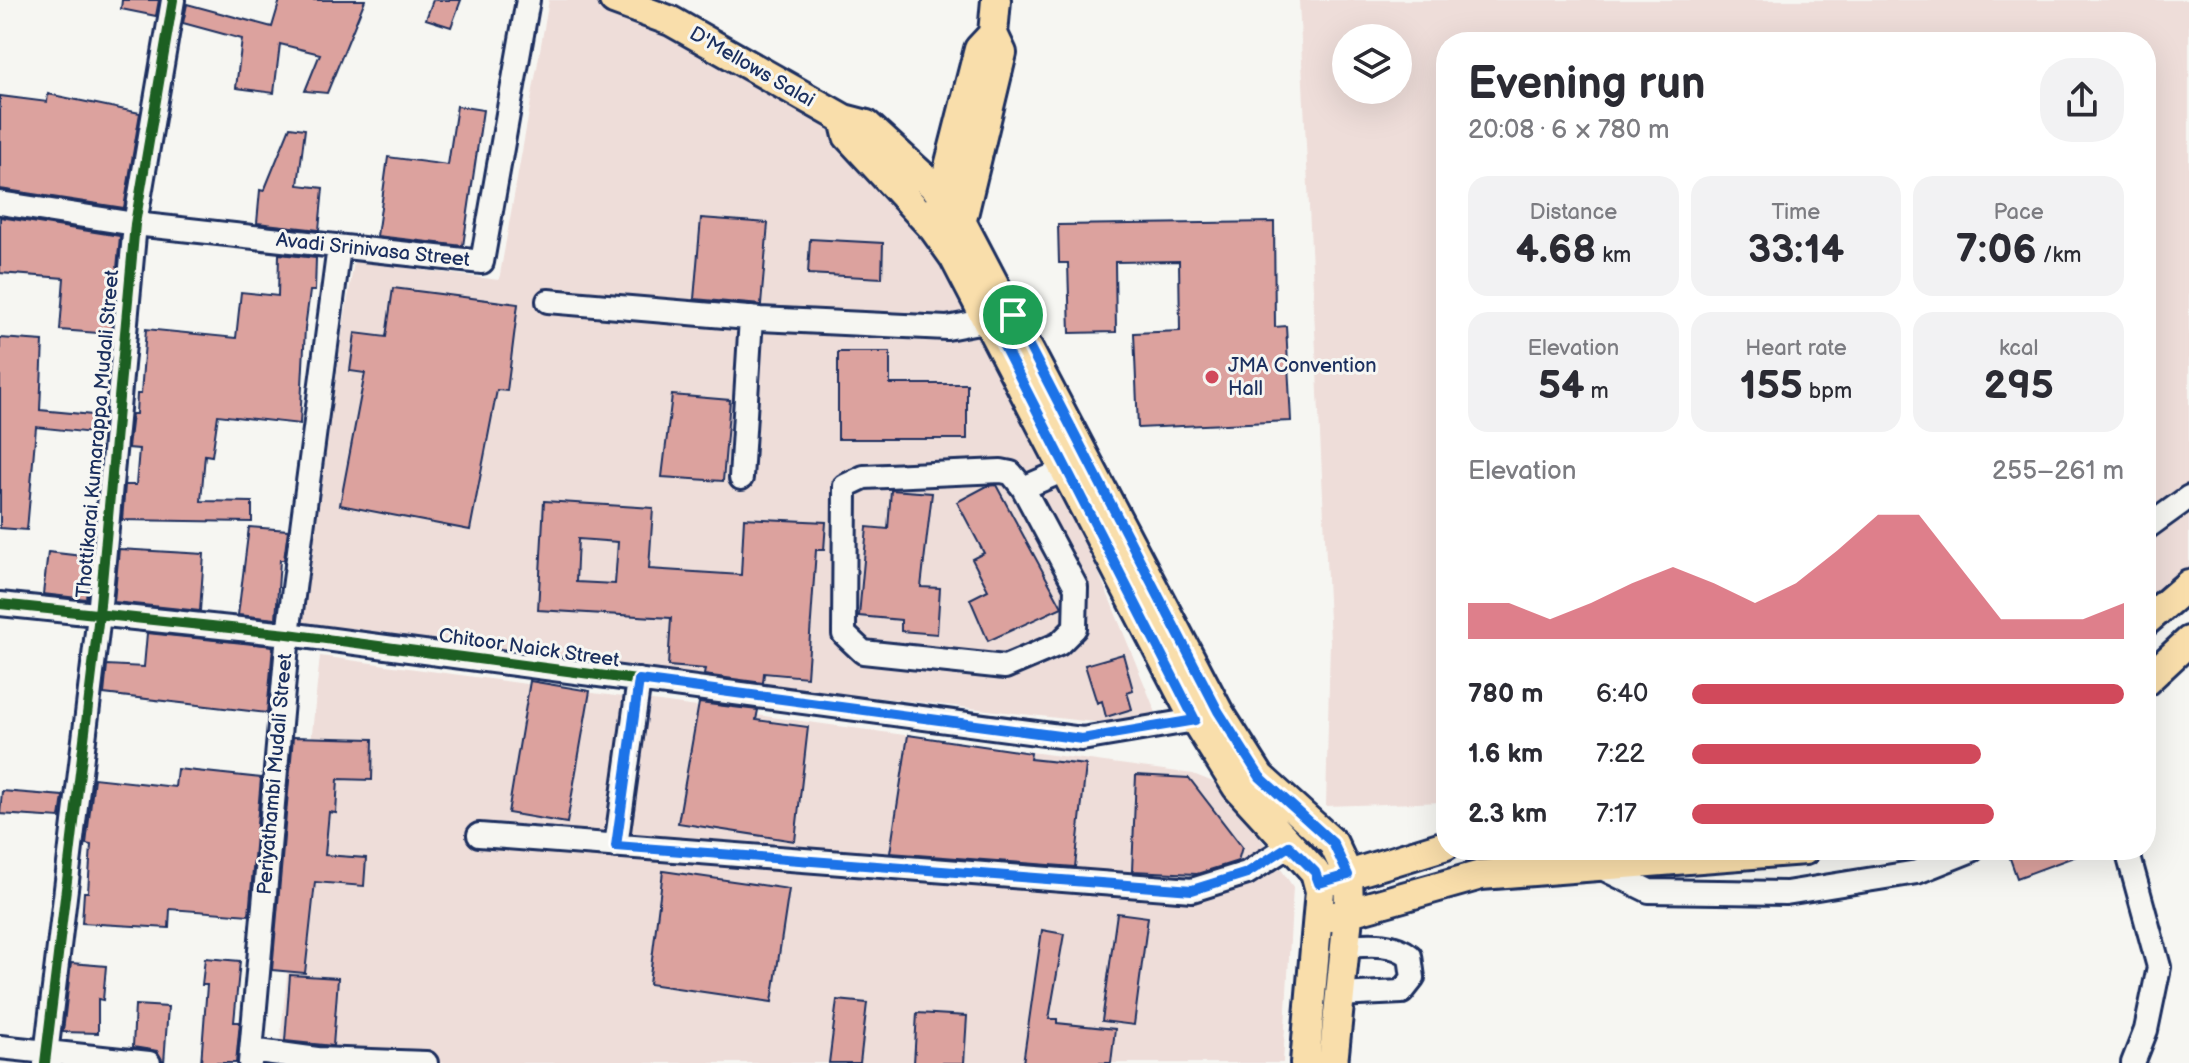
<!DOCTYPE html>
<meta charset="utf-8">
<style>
:root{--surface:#fff;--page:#f2f2f3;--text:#2b2b33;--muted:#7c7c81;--accent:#d1495b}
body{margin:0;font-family:"Balsamiq Sans",sans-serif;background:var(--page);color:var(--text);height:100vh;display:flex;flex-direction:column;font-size:30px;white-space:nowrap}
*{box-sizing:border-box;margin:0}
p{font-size:26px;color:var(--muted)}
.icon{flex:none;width:44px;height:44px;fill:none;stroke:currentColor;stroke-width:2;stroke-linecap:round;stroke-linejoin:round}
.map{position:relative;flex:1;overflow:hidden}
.side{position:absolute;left:1436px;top:32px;width:720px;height:828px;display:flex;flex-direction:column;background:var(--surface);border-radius:32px;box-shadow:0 8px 32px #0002}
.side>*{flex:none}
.buttons{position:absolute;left:1332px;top:24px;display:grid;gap:16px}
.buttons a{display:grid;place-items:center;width:80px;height:80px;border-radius:50%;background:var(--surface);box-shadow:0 8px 32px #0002;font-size:40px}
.pin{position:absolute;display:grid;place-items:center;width:68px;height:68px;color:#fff;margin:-34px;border:4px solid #fff;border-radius:50%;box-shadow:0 2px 8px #0007}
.round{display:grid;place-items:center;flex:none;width:84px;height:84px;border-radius:32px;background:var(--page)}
.head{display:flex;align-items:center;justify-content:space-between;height:136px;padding:0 32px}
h1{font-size:44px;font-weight:700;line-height:60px}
.stats{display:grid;grid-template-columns:repeat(3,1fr);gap:12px;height:136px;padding:8px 32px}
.stats div{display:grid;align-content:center;border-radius:20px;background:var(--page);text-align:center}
.stats b{font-size:40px;font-weight:700}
.stats small{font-size:22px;font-weight:400}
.stats p{font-size:22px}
.chart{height:224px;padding:16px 32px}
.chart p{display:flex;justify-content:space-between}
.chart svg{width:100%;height:144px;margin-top:8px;fill:var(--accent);opacity:.7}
ul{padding:0 32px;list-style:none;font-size:26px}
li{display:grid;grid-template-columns:128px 96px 1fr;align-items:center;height:60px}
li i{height:20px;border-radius:10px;background:var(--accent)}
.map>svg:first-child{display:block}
</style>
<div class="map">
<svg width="2189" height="1063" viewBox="0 0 2189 1063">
<rect width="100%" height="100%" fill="#f6f6f2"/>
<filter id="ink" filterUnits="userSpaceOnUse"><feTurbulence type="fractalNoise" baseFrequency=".0125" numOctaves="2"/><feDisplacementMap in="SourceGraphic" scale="16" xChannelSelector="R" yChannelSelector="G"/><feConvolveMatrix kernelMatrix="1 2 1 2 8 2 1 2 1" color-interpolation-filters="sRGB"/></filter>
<g filter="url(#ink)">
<path fill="#eeddd9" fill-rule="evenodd" d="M549,0H591L715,57L857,144L902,202L984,336L1077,519L1163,730L293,631L354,261L499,280Z
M1299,0H2189V569L2146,606V42H1446V802L1326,806L1330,641ZM1346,38H1398V90H1346Z
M320,656L1193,774L1226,787L1293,887L1283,1063H278Z"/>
<path fill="#dca29e" stroke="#1b2f5e" stroke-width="2" fill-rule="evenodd" d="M122,0H159L156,16L121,9Z
M280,0H365L327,93L305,91L320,54L280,44L274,93L236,88L242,39L183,23L187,4L272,27Z
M433,0H461L451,27L426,19Z
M48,94L140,113L124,208L0,189V96L47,102Z
M457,106L483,110L463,246L377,236L388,157L448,165Z
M290,127L305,129L298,185L323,188L319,230L257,223L260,190L264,191Z
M0,217L120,236L111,334L60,330L64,278L0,273Z
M701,218L768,223L761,305L694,299Z
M1274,222L1275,327L1286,326L1291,421L1138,428L1134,333L1180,331L1179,261L1115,262L1116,332L1070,333L1068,263H1059L1058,225Z
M810,239L883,243L882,278L808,274Z
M279,254L316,258L315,291H310L305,328L300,424L218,415L212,456L205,455L201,501L252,502V522L122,520L125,485H136L139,449L128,448L132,414H136L137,394H141L146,329L236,338L241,292L278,296Z
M393,288L518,304L507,391L497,390L470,530L340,505L365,373L350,371L355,333L386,337Z
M0,338L43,341L40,410L103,416L102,434L36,427L27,530L0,528Z
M838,352H890V384H967V439H838Z
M672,395L730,400L723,481L662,477Z
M996,485L1062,607L988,641L970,599L988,590L972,559L984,553L957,502L987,486Z
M891,490L932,493L921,587L940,588L937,634L901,631V620L859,616L867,527L888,529Z
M544,501L653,508L649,569L741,575L744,518L826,522L824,550H816L807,677L764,673L763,683L704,675L705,669L668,666L671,618L538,610ZM578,539L618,542L615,584L576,582Z
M249,527L288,530L284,560H280L276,619L238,615Z
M119,549L204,554L200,611L114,602Z
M48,552L90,557L86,599L43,594Z
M147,633L273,646L267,713L104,694L107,665L144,667Z
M1123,654L1133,690L1127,692L1132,709L1106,717L1102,701L1097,703L1085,665Z
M530,681L590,691L567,823L508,813Z
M699,703L758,710L756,720L808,727L795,841L678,823Z
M908,735L1031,753L1030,759L1086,765L1075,867L890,853Z
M293,737L373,739L372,780L338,779L336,813L329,812L325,855L366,858L364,886L315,882L305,973L272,970Z
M177,769L261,778L249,915L170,909L169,928L82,923L84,892H88L91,845L86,844L94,778L175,787Z
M1136,775L1189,778L1242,847L1238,861L1197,874L1132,871Z
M2,791L63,796L60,818L0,814Z
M2007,850H2087V852L2017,878Z
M663,871L789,889L772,1002L649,984Z
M1117,913L1148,917L1134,1025L1102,1021Z
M1042,930L1064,934L1049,1019H1057V1023L1115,1029L1111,1063H1023Z
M205,958L240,961L234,1022H240L236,1063H201L207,985H202Z
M71,963L106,966L103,1000L98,999V1033L63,1032Z
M290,975L338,978L333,1046L285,1041Z
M837,1000L867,1003L860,1063H829Z
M135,1005L168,1007L164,1063L157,1051L133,1047Z
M917,1013L967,1016L964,1063H914Z"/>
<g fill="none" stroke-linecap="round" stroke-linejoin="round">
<g stroke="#1b2f5e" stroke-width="28">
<path id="minor" d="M0,203L135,224L482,262L528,0
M548,301L760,319L947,328L1000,318
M741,478L751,318
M1023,488L1011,473L1001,471L864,477L845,486L844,634L863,652L1005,667L1059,644L1075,628L1076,587L1023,488L1067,469
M2146,528L2189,497
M0,604L288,634L1082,739L1195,720
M479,835L1192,890L1247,873L1289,846
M616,846L639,680
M2127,850L2159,967L2146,1030L2133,1063
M1598,866L1649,891L1786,893L1917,872L1972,850
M1338,995L1402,992L1413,978L1410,956C1392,941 1366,945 1344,946
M0,1047L149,1063
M251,1050L317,1059L426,1063
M45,1063L99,615L135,224L173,0
M250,1063L288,634L339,247"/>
</g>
<g stroke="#1b2f5e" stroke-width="34">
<path id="major" d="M614,0L671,21L844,119L867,125L941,193L961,221L1218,711L1260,777L1333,843L1348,875L1349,907L1333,1063
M844,119L848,136L934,229L954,257L1195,720L1237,787L1315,872L1320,891L1305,1063
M938,210L979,49L993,34
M959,232L1002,53L993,34L996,0
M2146,621L2189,584
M2146,681L2189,641
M1332,880L1446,845
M1332,917L1481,875L1805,850"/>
</g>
<use href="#minor" stroke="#f6f6f2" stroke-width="22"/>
<use href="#major" stroke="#f9deab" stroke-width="28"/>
<g stroke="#f6f6f2" stroke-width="15">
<path id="cycleway" d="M0,604L288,634L1082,739L1195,720
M45,1063L99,615L135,224L173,0"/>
</g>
<use href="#cycleway" stroke="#1b5e20" stroke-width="10"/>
</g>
</g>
<g fill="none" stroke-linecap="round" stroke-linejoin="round" filter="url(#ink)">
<g stroke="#fff" stroke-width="16">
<path id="route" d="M1013,315L1218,711L1260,777L1333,843L1348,875L1319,883L1315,872L1289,846L1247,873L1192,890L616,846L639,680L1082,739L1195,720L990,319Z"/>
</g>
<use href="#route" stroke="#1a73e8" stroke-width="10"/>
</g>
<circle fill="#d1495b" stroke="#f6f6f2" stroke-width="3" cx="1212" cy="377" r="8"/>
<g text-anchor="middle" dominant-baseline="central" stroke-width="6" stroke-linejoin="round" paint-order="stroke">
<g font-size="20" fill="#1b2f5e" stroke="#f6f6f2">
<text transform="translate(752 67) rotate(30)">D'Mellows Salai</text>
<text transform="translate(373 250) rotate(6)">Avadi Srinivasa Street</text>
<text transform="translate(98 434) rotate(-85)">Thottikarai Kumarappa Mudali Street</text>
<text transform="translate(529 648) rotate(8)">Chitoor Naick Street</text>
<text transform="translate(275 774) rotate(-85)">Periyathambi Mudali Street</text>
</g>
<g font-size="20" fill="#1b2f5e" stroke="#f6f6f2" text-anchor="start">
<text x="1228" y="366">JMA Convention<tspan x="1228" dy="23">Hall</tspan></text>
</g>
</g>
</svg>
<div class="buttons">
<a><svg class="icon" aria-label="layers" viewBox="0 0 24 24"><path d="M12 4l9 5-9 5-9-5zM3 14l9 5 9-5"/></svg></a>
</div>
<div class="pin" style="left:1013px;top:315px;background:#1e9e55"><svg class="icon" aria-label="arrive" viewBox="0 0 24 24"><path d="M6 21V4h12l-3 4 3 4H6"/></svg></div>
<section class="side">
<div class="head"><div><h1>Evening run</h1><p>20:08 · 6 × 780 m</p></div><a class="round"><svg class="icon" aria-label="share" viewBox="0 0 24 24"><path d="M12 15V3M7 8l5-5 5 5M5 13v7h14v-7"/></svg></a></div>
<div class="stats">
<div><p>Distance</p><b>4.68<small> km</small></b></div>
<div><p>Time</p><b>33:14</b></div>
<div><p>Pace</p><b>7:06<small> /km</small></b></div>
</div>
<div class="stats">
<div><p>Elevation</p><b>54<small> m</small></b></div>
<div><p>Heart rate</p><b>155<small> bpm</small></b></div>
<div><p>kcal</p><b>295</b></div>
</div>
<div class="chart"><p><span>Elevation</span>255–261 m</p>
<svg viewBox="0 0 160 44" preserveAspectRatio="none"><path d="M0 44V33L10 33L20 38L30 33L40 27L50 22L60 27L70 33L80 27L90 17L100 6L110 6L120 22L130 38L140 38L150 38L160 33V44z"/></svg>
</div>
<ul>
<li><b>780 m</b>6:40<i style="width:100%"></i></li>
<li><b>1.6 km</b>7:22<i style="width:67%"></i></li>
<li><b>2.3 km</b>7:17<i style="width:70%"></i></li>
</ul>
</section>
</div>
